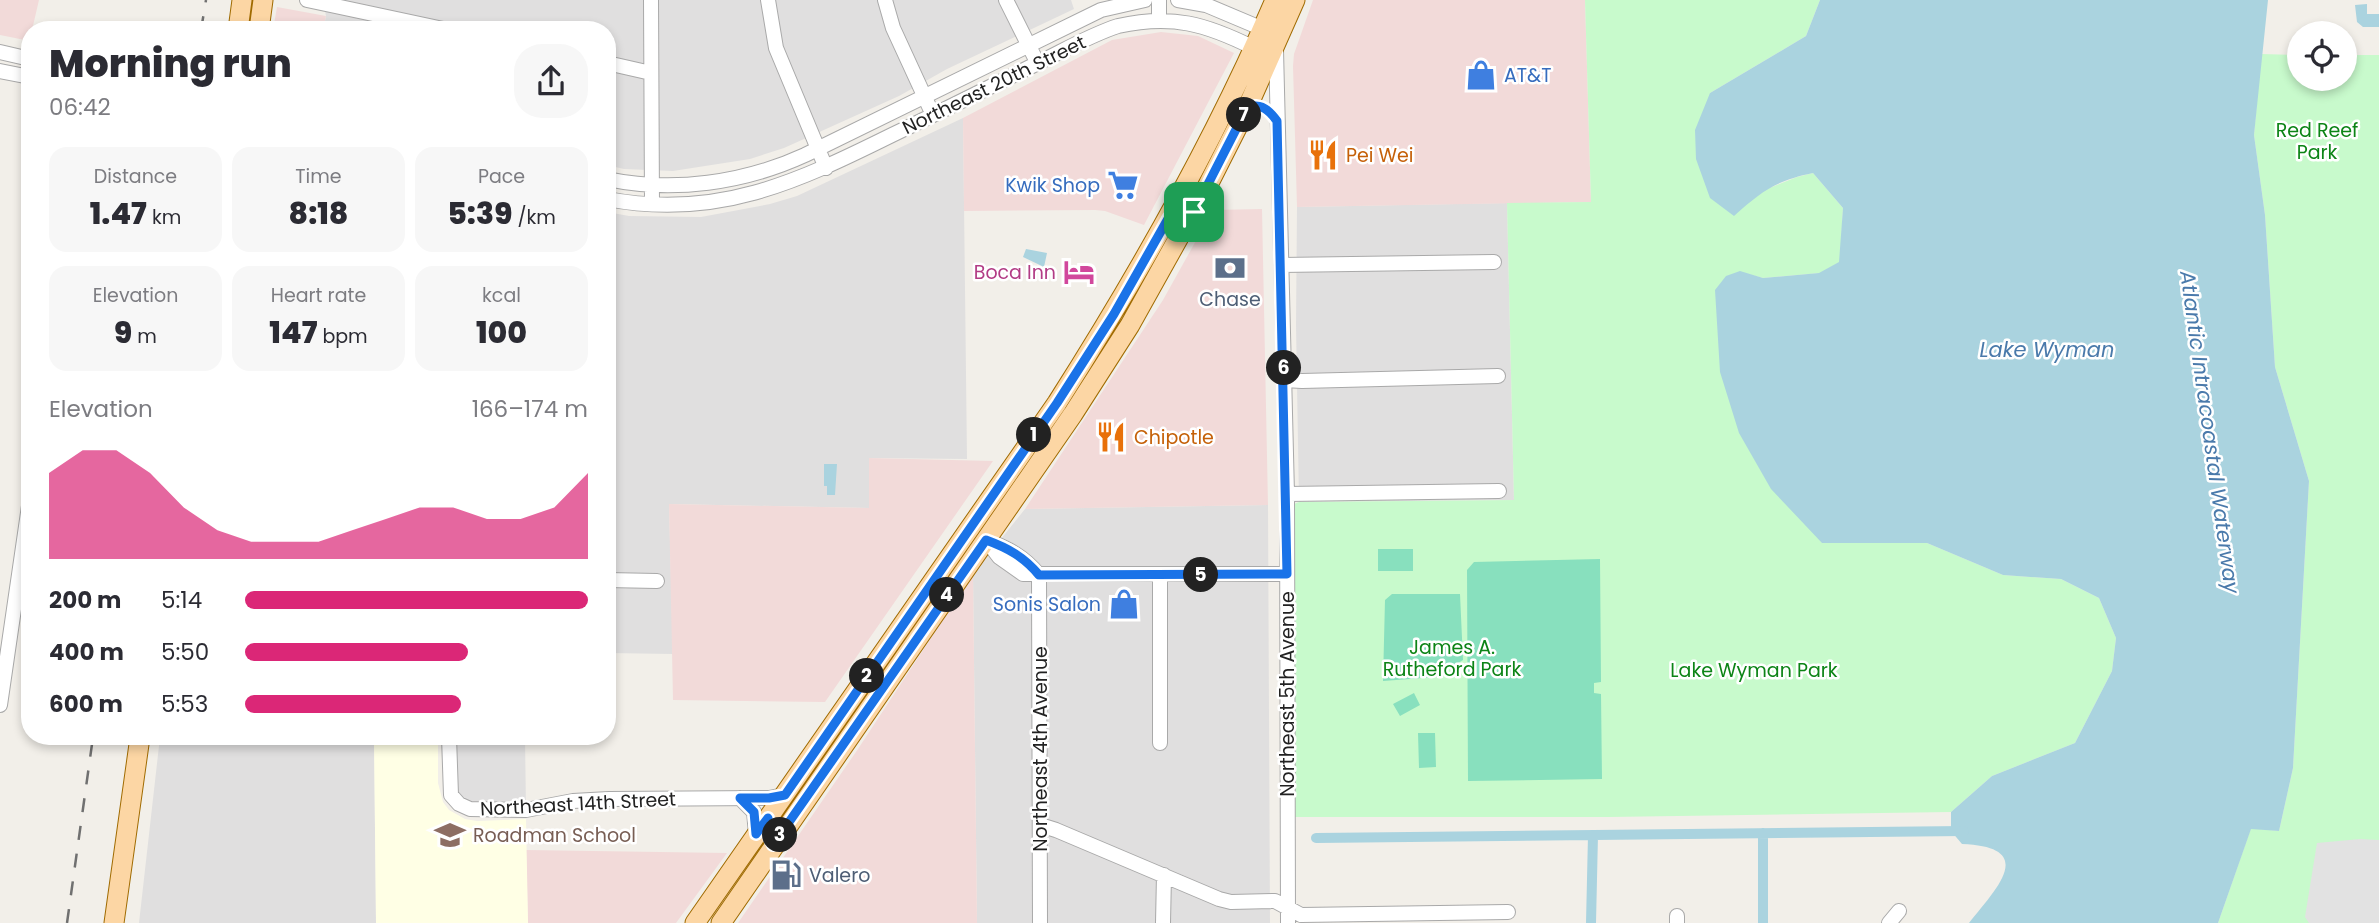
<!DOCTYPE html>
<meta charset="utf-8">
<style>
:root{--surface:#fff;--page:#f7f7f7;--text:#2b2b33;--muted:#7c7c81;--accent:#db2777}
body{margin:0;font-family:Poppins,sans-serif;background:var(--page);color:var(--text);height:100vh;display:flex;flex-direction:column;font-size:26px;white-space:nowrap}
*{box-sizing:border-box;margin:0}
p{font-size:23px;color:var(--muted)}
.icon{flex:none;width:38px;height:38px;fill:none;stroke:currentColor;stroke-width:2;stroke-linecap:round;stroke-linejoin:round}
.map{position:relative;flex:1;overflow:hidden}
.side{position:absolute;left:21px;top:21px;width:595px;height:724px;display:flex;flex-direction:column;background:var(--surface);border-radius:28px;box-shadow:0 4px 10px #0003}
.side>*{flex:none}
.controls{position:absolute;left:2287px;top:21px;display:grid;gap:14px}
.controls a{display:grid;place-items:center;width:70px;height:70px;border-radius:50%;background:var(--surface);box-shadow:0 4px 10px #0003;font-size:35px}
.pin{position:absolute;display:grid;place-items:center;width:60px;height:60px;color:#fff;margin:-30px;border-radius:14px;box-shadow:0 4px 10px #0006}
.km{position:absolute;width:35px;height:35px;margin:-18px;border-radius:50%;background:#222;color:#fff;font-size:19px;line-height:35px;text-align:center}
.round{display:grid;place-items:center;flex:none;width:74px;height:74px;border-radius:28px;background:var(--page)}
.overview{display:flex;align-items:center;justify-content:space-between;height:119px;padding:0 28px}
h1{font-size:38px;font-weight:800;line-height:52px}
.figures{display:grid;grid-template-columns:repeat(3,1fr);gap:10px;height:119px;padding:7px 28px}
.figures div{display:grid;align-content:center;border-radius:18px;background:var(--page);text-align:center}
.figures b{font-size:30px;font-weight:800}
.figures small{font-size:19px;font-weight:400}
.figures p{font-size:19px}
.chart{height:196px;padding:14px 28px}
.chart p{display:flex;justify-content:space-between}
.chart svg{width:100%;height:126px;margin-top:7px;fill:var(--accent);opacity:.7}
ul{padding:0 28px;list-style:none;font-size:23px}
li{display:grid;grid-template-columns:112px 84px 1fr;align-items:center;height:52px}
li i{height:18px;border-radius:9px;background:var(--accent)}
.map>svg:first-child{display:block}
</style>
<div class="map">
<svg width="2379" height="923" viewBox="0 0 2379 923">
<rect width="100%" height="100%" fill="#f2efe9"/>
<path fill="#e0dfdf" d="M323,0H1071L1074,9L947,69L899,96L784,148L750,159L673,171L624,169L607,165V30H323L326,16Z
M963,118L967,459L870,458L869,508L669,504L673,654L607,653V212L629,216L701,217L770,204L797,196Z
M1507,203L1514,500L1299,502L1296,325L1297,207Z
M1268,505L1270,923H977L973,574L1025,509Z
M160,737H374L376,923H139Z
M449,737H525L526,810L459,804Z"/>
<path fill="#f2dad9" d="M0,0H39L32,30H30V41L0,35Z
M1313,0H1585L1591,202L1297,207L1293,66L1294,54Z
M277,7L326,16L323,30H273Z
M1161,32L1198,36L1234,53L1144,225L1105,211L1095,210L964,211L963,118L1112,40Z
M1262,209L1268,505L1025,509L1163,300L1213,210Z
M869,458L993,461L825,702L673,700L669,504L869,508Z
M973,574L977,923H738L858,749Z
M526,850L727,853L676,923H528Z"/>
<path fill="#ffffe5" d="M374,737H438V783L443,802L449,810L465,819L477,821L526,819L528,923H376Z"/>
<path fill="#c8facc" d="M1585,0H1820L1806,36L1710,93L1762,191L1797,177L1813,173L1843,208L1840,262L1820,273L1763,278L1740,272L1822,543H1927L2003,575L2061,579L2099,598L2116,638L2112,671L2075,743L1992,776L1951,812L1609,817H1293L1292,509L1294,504L1299,502L1514,500L1507,203L1591,202Z
M2261,54L2299,55L2300,79H2345V55H2379V923H2218L2251,828L2279,831L2293,768L2309,481L2275,367L2265,215L2254,135Z"/>
<path fill="#88e0be" d="M1378,549H1413V571H1378Z
M1600,559L1601,682L1594,683V693L1601,694L1602,779L1468,781L1467,570L1474,562Z
M1392,594H1460L1463,660L1436,677L1383,681L1385,600Z
M1414,693L1420,705L1400,716L1393,704Z
M1418,733H1435L1436,767L1419,768Z"/>
<path fill="#e2e2e2" d="M2360,839L2379,840V923H2309L2305,917L2317,843Z"/>
<path fill="#aad3df" d="M1820,0H2268L2254,135L2265,215L2275,367L2309,481L2293,768L2279,831L2251,829L2218,923H1969C1996,889 2039,847 1962,844L1951,831V812L1992,776L2075,743L2112,671L2116,638L2099,598L2061,579L2003,575L1927,543H1822L1771,489L1739,433L1720,372L1715,290L1726,276L1740,271L1763,278L1819,273L1839,262L1843,208L1813,173C1775,181 1762,191 1734,216L1710,198L1696,159L1695,130L1710,93L1806,36Z
M2367,4V14H2379V27H2363L2357,22L2355,5Z
M1026,249L1047,253L1044,267L1023,257Z
M824,464H837L835,495H827V486H824Z"/>
<g fill="none" stroke-linecap="round" stroke-linejoin="round">
<path stroke="#aad3df" stroke-width="10" d="M1763,833V923
M1316,838L1964,831
M1591,923L1593,835"/>
<g stroke="#a9a9a9" stroke-width="16">
<path id="minor" d="M307,0L448,30
M651,0L652,204
M768,0L776,48L826,168
M885,0L893,28L933,115
M1006,0L1038,64
M1159,0V20
M1178,0L1206,5L1263,29L1267,34
M1276,50L1287,494L1288,923
M0,52L30,59
M607,63L651,73
M0,71L30,77
M607,179C673,193 744,183 805,155L1101,10L1145,0
M607,199C717,220 797,182 892,135C940,112 988,88 1036,64C1063,51 1090,35 1118,26C1172,14 1206,24 1254,48L1261,47
M1281,265L1494,262
M1284,380L1302,381L1498,376
M1287,494L1499,491
M986,540L999,557L1023,574H1287
M986,540C1008,548 1024,557 1039,575
M1039,575L1040,923
M1160,575V743
M607,580L657,581
M0,705L30,499
M449,737L451,795L459,804L470,809L526,810L573,801L609,799L769,798L784,795
M740,798L754,812L756,834
M1040,825L1056,830L1219,899L1231,902L1275,901L1301,915L1508,912
M1677,916V923
M1163,923L1164,875
M1889,923L1899,911"/>
</g>
<g stroke="#a06b00" stroke-width="21">
<path id="major" d="M238,30L242,0
M259,30L263,0
M114,923L140,737
M695,923L1057,403C1139,274 1215,141 1275,0
M721,923L1073,414L1130,325L1208,185L1248,106L1295,0"/>
</g>
<use href="#minor" stroke="#fff" stroke-width="14"/>
<use href="#major" stroke="#fcd6a4" stroke-width="19"/>
<path stroke="#707070" stroke-width="2.5" stroke-dasharray="14 14" stroke-linecap="butt" d="M201,30L206,0
M67,923L93,737"/>
</g>
<g fill="none" stroke-linecap="round" stroke-linejoin="round">
<g stroke="#fff" stroke-width="14">
<path id="route" d="M1248,106C1263,105 1268,109 1277,121L1287,574L1039,575C1024,557 1008,548 986,540L773,845L769,837L768,818L756,834L754,812L740,798H769L785,795L1057,403L1114,314L1169,217L1186,227Z"/>
</g>
<use href="#route" stroke="#1a73e8" stroke-width="9"/>
</g>
<defs>
<g id="shop-bare" transform="scale(2.415)"><path d="M-5-2.5h2.3a2.7 3.5 0 0 1 5.4 0H5L5.5 6h-11ZM-1.5-2.5h3a1.5 2.3 0 0 0-3 0Z" fill="#3f7fe0" stroke="#fff" stroke-width="2.5" paint-order="stroke"/></g>
<g id="restaurant-bare" transform="scale(2.415)"><path d="M-5-6h1v4h1v-4h1v4h1v-4h1v5L-1.5 .5V6h-2V.5L-5-1ZM5-6V6H3V1.5H1.5Q1.5-4 5-6Z" fill="#e8710a" stroke="#fff" stroke-width="2.5" paint-order="stroke"/></g>
<g id="supermarket-bare" transform="scale(2.415)"><path d="M-6-5.5h2.5l.6 2H6L4.5 2H-2.5L-4.4-4H-6ZM-1.5 3.2a1.3 1.3 0 1 0 .1 0ZM3 3.2a1.3 1.3 0 1 0 .1 0Z" fill="#3f7fe0" stroke="#fff" stroke-width="2.5" paint-order="stroke"/></g>
<g id="bank-bare" transform="scale(2.415)"><path d="M-6-4H6V4H-6ZM0-2.3a2.3 2.3 0 1 0 0 4.6a2.3 2.3 0 1 0 0-4.6Z" fill="#5c6f8a" stroke="#fff" stroke-width="2.5" paint-order="stroke"/></g>
<g id="hotel-bare" transform="scale(2.415)"><path d="M-6-4.5h1.5V1H6V5H4.5V3h-9V5H-6ZM-4 0a1.8 1.8 0 1 1 3.6 0ZM.5 0V-2.5h3Q6-2.5 6 0Z" fill="#d1479c" stroke="#fff" stroke-width="2.5" paint-order="stroke"/></g>
<g id="school-bare" transform="scale(2.415)"><path d="M0-5L7-2L0 1L-7-2ZM-4 1L0 2.5L4 1V4Q0 6-4 4Z" fill="#8d6e63" stroke="#fff" stroke-width="2.5" paint-order="stroke"/></g>
<g id="fuel-bare" transform="scale(2.415)"><path d="M-5.5-6h7V0h2V4h1.3V-2.5L3-4.5l.8-.8L6-3V5H2.5V1h-1V6h-7ZM-4.2-4.7v3.2H.2V-4.7Z" fill="#5c6f8a" stroke="#fff" stroke-width="2.5" paint-order="stroke"/></g>
</defs>
<g fill-rule="evenodd">
<use href="#shop-bare" x="1481" y="75"/>
<use href="#restaurant-bare" x="1323" y="155"/>
<use href="#supermarket-bare" x="1123" y="185"/>
<use href="#bank-bare" x="1230" y="268"/>
<use href="#hotel-bare" x="1079" y="272"/>
<use href="#restaurant-bare" x="1111" y="437"/>
<use href="#shop-bare" x="1124" y="604"/>
<use href="#school-bare" x="450" y="835"/>
<use href="#fuel-bare" x="786" y="875"/>
</g>
<g text-anchor="middle" dominant-baseline="central" stroke-width="5" stroke-linejoin="round" paint-order="stroke">
<g font-size="19" fill="#366cbe" stroke="#fff" text-anchor="end">
<text x="1504" y="75" text-anchor="start">AT&amp;T</text>
<text x="1100" y="185">Kwik Shop</text>
<text x="1101" y="604">Sonis Salon</text>
</g>
<g font-size="19" fill="#222" stroke="#fff">
<text transform="translate(994 85) rotate(-26)">Northeast 20th Street</text>
<text transform="translate(1287 694) rotate(-90)">Northeast 5th Avenue</text>
<text transform="translate(1040 749) rotate(-90)">Northeast 4th Avenue</text>
<text transform="translate(578 804) rotate(-3)">Northeast 14th Street</text>
</g>
<g font-size="19" fill="#0c8416" stroke="#fff">
<text x="2317" y="130">Red Reef<tspan x="2317" dy="22">Park</tspan></text>
<text x="1452" y="647">James A.<tspan x="1452" dy="22">Rutheford Park</tspan></text>
<text x="1754" y="670">Lake Wyman Park</text>
</g>
<g font-size="19" fill="#c56008" stroke="#fff" text-anchor="start">
<text x="1346" y="155">Pei Wei</text>
<text x="1134" y="437">Chipotle</text>
</g>
<g font-size="19" fill="#b23c85" stroke="#fff" text-anchor="end">
<text x="1056" y="272">Boca Inn</text>
</g>
<g font-size="19" fill="#4e5e75" stroke="#fff">
<text x="1230" y="299">Chase</text>
<text x="809" y="875" text-anchor="start">Valero</text>
</g>
<g font-size="19" fill="#785e54" stroke="#fff" text-anchor="start">
<text x="473" y="835">Roadman School</text>
</g>
<g font-size="21" font-style="italic" fill="#4a7aab" stroke="#fff">
<text x="2047" y="349">Lake Wyman</text>
<text transform="translate(2210 432) rotate(82)">Atlantic Intracoastal Waterway</text>
</g>
</g>
</svg>
<div class="controls">
<a><svg class="icon" aria-label="locate" viewBox="0 0 24 24"><circle cx="12" cy="12" r="6"/><path d="M12 2v4M12 18v4M2 12h4M18 12h4"/></svg></a>
</div>
<div class="pin" style="left:1194px;top:212px;background:#1e9e55"><svg class="icon" aria-label="arrive" viewBox="0 0 24 24"><path d="M6 21V4h12l-3 4 3 4H6"/></svg></div>
<b class="km" style="left:1034px;top:435px">1</b>
<b class="km" style="left:867px;top:676px">2</b>
<b class="km" style="left:780px;top:835px">3</b>
<b class="km" style="left:947px;top:595px">4</b>
<b class="km" style="left:1201px;top:575px">5</b>
<b class="km" style="left:1284px;top:368px">6</b>
<b class="km" style="left:1244px;top:115px">7</b>
<section class="side">
<div class="overview"><div><h1>Morning run</h1><p>06:42</p></div><a class="round"><svg class="icon" aria-label="share" viewBox="0 0 24 24"><path d="M12 15V3M7 8l5-5 5 5M5 13v7h14v-7"/></svg></a></div>
<div class="figures">
<div><p>Distance</p><b>1.47<small> km</small></b></div>
<div><p>Time</p><b>8:18</b></div>
<div><p>Pace</p><b>5:39<small> /km</small></b></div>
</div>
<div class="figures">
<div><p>Elevation</p><b>9<small> m</small></b></div>
<div><p>Heart rate</p><b>147<small> bpm</small></b></div>
<div><p>kcal</p><b>100</b></div>
</div>
<div class="chart"><p><span>Elevation</span>166–174 m</p>
<svg viewBox="0 0 160 44" preserveAspectRatio="none"><path d="M0 44V14L10 6L20 6L30 14L40 26L50 34L60 38L70 38L80 38L90 34L100 30L110 26L120 26L130 30L140 30L150 26L160 14V44z"/></svg>
</div>
<ul>
<li><b>200 m</b>5:14<i style="width:100%"></i></li>
<li><b>400 m</b>5:50<i style="width:65%"></i></li>
<li><b>600 m</b>5:53<i style="width:63%"></i></li>
</ul>
</section>
</div>
